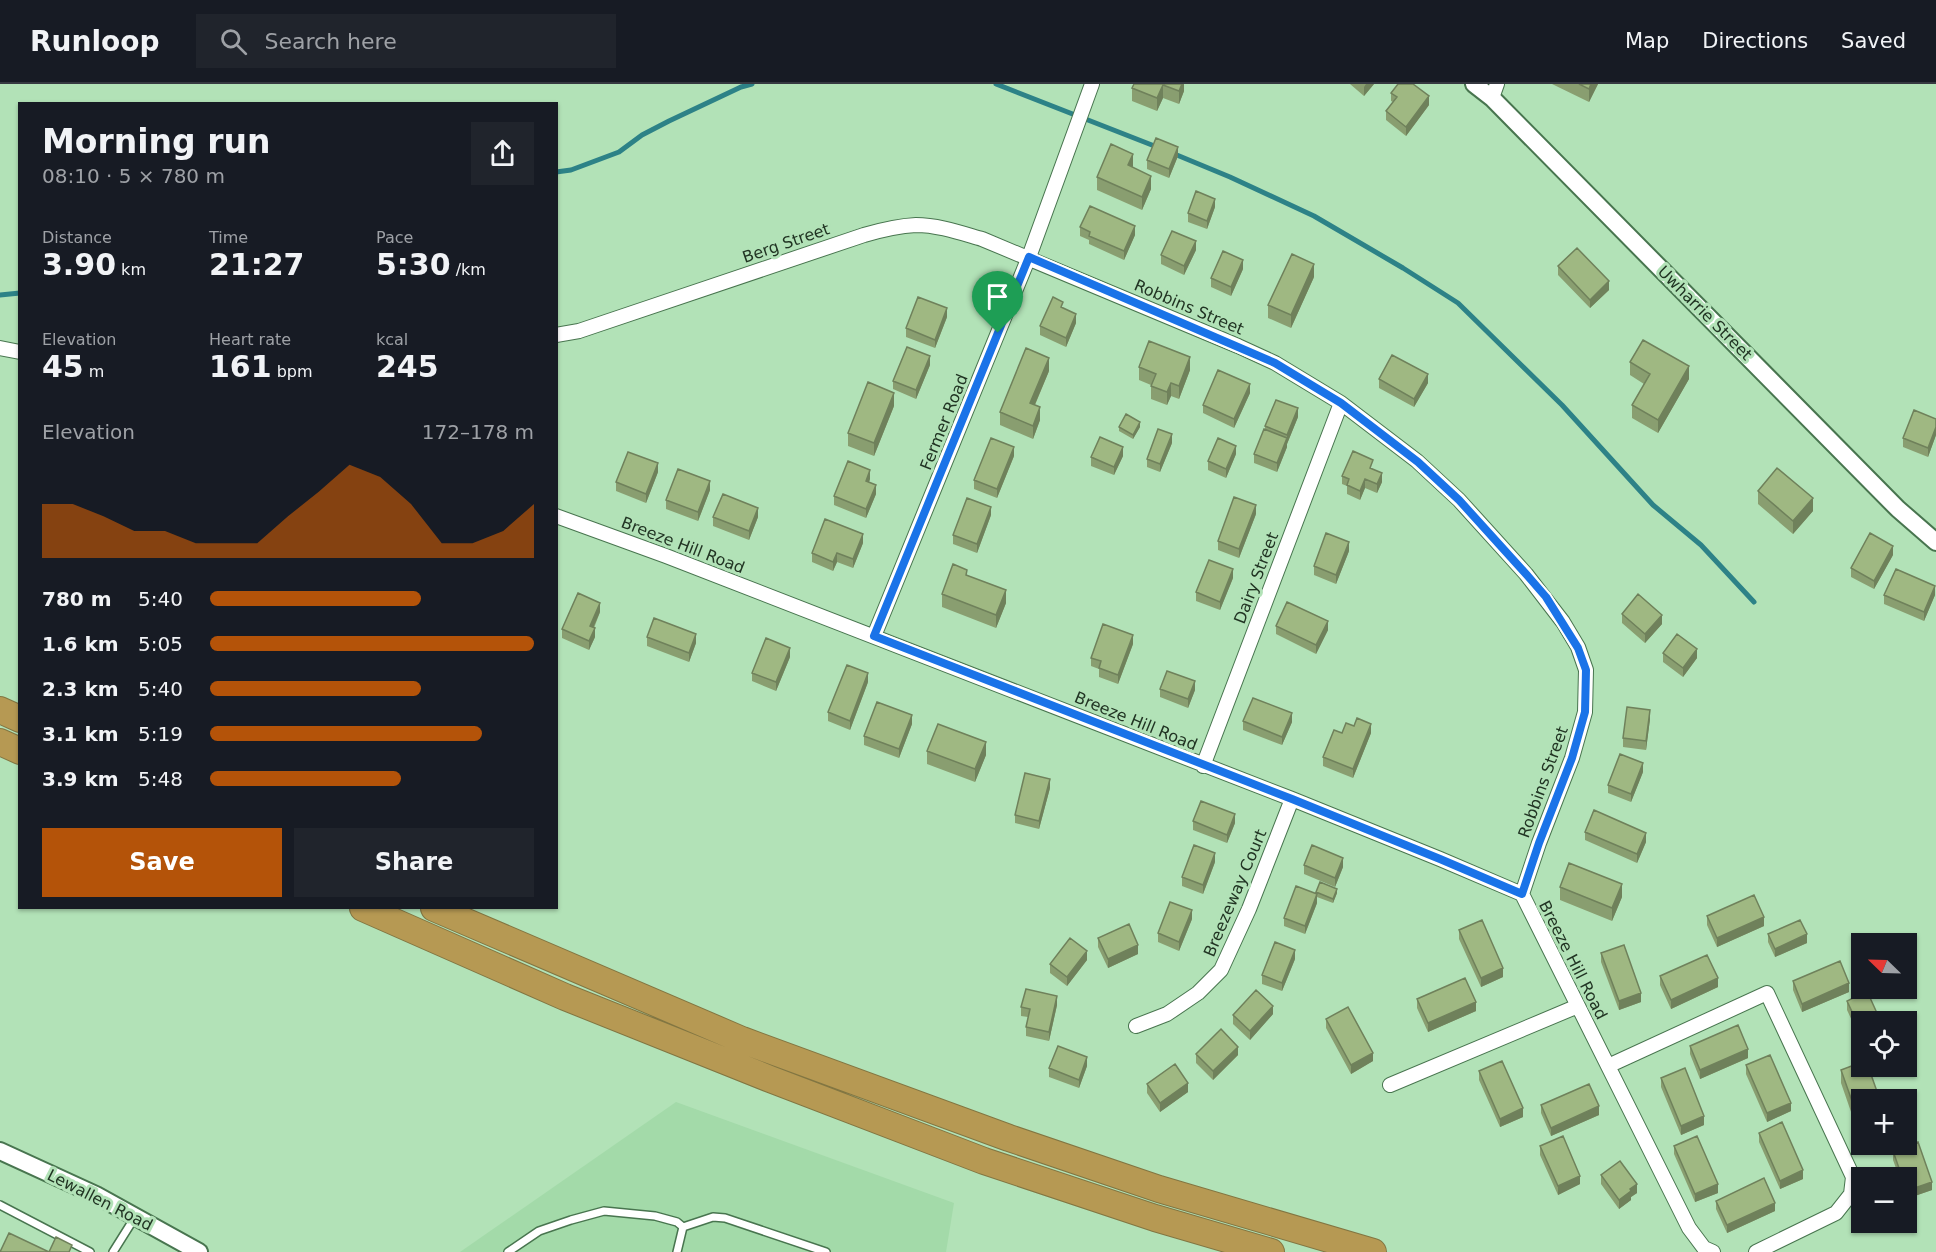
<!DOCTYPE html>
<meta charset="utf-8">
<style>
:root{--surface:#171b24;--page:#20242c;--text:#f1f3f6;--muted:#9ea1a6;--line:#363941;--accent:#b45309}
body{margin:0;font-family:"DejaVu Sans",sans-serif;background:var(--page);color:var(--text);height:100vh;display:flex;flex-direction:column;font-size:22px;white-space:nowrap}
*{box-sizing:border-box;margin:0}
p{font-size:20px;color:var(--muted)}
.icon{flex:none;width:33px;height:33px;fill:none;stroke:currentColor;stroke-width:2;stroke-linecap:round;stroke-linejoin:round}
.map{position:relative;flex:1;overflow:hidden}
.drawer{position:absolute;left:18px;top:18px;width:540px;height:807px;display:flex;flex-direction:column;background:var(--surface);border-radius:0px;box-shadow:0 2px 4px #0004}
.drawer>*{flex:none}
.needle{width:39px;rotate:293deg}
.controls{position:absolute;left:1851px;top:849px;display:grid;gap:12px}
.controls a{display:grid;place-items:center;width:66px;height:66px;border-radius:0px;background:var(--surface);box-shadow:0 2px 4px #0004;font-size:30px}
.pin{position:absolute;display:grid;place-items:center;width:51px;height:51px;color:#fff;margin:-62px -26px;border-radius:50% 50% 50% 0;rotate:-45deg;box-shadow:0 0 6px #0007}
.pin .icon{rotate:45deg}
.round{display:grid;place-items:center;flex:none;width:63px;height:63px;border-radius:0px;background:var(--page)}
.summary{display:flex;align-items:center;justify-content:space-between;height:102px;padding:0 24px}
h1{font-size:33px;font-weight:700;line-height:45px}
.stats{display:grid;grid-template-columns:repeat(3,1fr);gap:9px;height:102px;padding:6px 24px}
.stats div{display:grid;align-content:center}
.stats b{font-size:30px;font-weight:700}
.stats small{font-size:16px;font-weight:400}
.stats p{font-size:16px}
.chart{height:168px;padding:12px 24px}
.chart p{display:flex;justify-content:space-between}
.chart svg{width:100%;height:108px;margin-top:6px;fill:var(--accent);opacity:.7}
.button{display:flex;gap:12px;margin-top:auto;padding:12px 24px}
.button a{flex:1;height:69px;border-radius:0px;background:var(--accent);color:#fff;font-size:24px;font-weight:700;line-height:69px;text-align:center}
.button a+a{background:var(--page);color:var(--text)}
ul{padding:0 24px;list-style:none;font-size:20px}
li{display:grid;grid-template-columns:96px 72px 1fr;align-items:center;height:45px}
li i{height:15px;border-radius:8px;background:var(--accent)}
header{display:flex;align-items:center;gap:36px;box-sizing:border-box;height:84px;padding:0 30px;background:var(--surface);border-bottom:2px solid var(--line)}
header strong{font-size:28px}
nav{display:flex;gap:33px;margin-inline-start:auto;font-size:21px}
.search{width:420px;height:54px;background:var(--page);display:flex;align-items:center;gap:15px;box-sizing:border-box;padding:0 21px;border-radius:0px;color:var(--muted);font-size:22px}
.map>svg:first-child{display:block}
</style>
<header>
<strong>Runloop</strong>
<div class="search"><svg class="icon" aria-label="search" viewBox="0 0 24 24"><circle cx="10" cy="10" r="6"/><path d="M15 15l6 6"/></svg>Search here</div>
<nav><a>Map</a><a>Directions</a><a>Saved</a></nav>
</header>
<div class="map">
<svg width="1936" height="1168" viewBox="0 0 1936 1168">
<rect width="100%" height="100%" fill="#b2e2b7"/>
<path fill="#a3daa9" d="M676,1018L954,1119L946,1168H460Z"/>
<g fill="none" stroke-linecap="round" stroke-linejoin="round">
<path stroke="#2d8287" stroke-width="5" d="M996,0L1157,63
M1172,69L1230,93L1314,132L1403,184L1458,219L1562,321L1653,421L1701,461L1754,518
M556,88L571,86L619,68L642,51L669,37L741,3L752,0
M0,211L20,209"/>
<g stroke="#48754f" stroke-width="10">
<path id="service" d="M0,1121L90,1168
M683,1143L713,1133L725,1134L826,1168
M113,1168L135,1133
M508,1168L539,1147L571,1136L604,1127L655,1132L677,1138L683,1143L677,1168"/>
</g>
<g stroke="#48754f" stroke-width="16">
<path id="minor" d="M1492,14L1497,0
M556,251L579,247L864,151C881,146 898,142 916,141C938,141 961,149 982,155L1238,262L1275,279L1341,319L1417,377L1459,416L1526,490L1563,538L1578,563L1586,586L1585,628L1572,674L1539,759L1522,810
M0,264L20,268
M556,432L666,472L1292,715L1440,775L1522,810L1689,1144L1704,1164L1713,1168
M874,552L1029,173L1092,0
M1203,682L1341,319
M1136,942L1167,930L1198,909L1221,886L1249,825L1292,715
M1608,982L1767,909L1853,1093L1851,1110L1836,1129L1756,1168
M1390,1001L1578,922"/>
</g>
<g stroke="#48754f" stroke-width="20">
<path id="tertiary" d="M1474,0L1492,14L1898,425L1936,458
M0,1067L96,1111L199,1168"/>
</g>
<g stroke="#827642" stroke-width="28">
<path id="motorway" d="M0,626L20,635
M0,658L20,667
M363,824L565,913L770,995L984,1077L1155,1134L1271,1168
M434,824L742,956L1009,1054L1159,1105L1373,1168"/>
</g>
<use href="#service" stroke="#fff" stroke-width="7"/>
<use href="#minor" stroke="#fff" stroke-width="14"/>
<use href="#tertiary" stroke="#fff" stroke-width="16"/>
<use href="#motorway" stroke="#b69953" stroke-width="26"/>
</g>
<path fill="#899e70" d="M1134,0H1184V7L1179,20L1163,14L1157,27L1132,17V4Z
M1350,0H1374L1364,12Z
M1552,0H1598L1589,18Z
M1391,9L1429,21L1406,52L1386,36V27L1393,18L1391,17Z
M1178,72L1169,94L1147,85V76Z
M1132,83L1151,105L1142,126L1097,106V93Z
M1215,123L1207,145L1188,138V129Z
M1080,143L1135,151L1124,176L1089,160V156L1080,152Z
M1196,166L1184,191L1161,180V171Z
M1558,182L1609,206L1590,224L1558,191Z
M1243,185L1231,212L1211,203V194Z
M1314,193L1291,244L1268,234V221Z
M1063,224L1076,239L1066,263L1040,251V242Z
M947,233L935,264L906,253V244Z
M1630,278L1689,295L1658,349L1632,334V321L1644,300L1630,291Z
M930,281L916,315L893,305V297Z
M1139,283L1190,286L1179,315L1171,312L1167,321L1151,315V301L1139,296Z
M1049,287L1035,321L1040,336L1033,355L1000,341V328Z
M1379,295L1428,299L1414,323L1379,304Z
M1250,309L1234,344L1203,329V321Z
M894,322L874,372L848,362V349Z
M1298,333L1287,360V363L1277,388L1254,379V370L1265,346V342Z
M1936,335V351L1928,373L1903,363V354Z
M1119,343H1140L1133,355L1119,347Z
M1172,359L1160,388L1147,383V375Z
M1236,370L1226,394L1208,386V377Z
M1014,372L997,414L974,405V396Z
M1123,372L1114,391L1091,382V373Z
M1373,385L1382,398L1377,409L1365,404L1360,416L1347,410V402L1342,400V392Z
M658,388L646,419L616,407V398Z
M870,395L869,398L876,410L866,434L834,421V412Z
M710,406L698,437L666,425V416Z
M1758,407L1813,427L1793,450L1758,420Z
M1256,430L1239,474L1218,466V457Z
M991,431L977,469L953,460V451Z
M713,433H758L749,456L713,442Z
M863,459L853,484L837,478L833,487L812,478V469Z
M1349,467L1336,500L1314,491V482Z
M1893,471L1874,505L1851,493V484Z
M967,491L1006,519L996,544L942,523V510Z
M1233,494L1220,526L1196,517V508Z
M1884,511H1935L1924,537L1884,520Z
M600,528L594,544L595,553L589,566L562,554V545Z
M1622,530L1662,540L1645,559L1622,539Z
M1276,542L1328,546L1316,570L1276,550Z
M647,553L696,559L689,578L647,562Z
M1133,560L1118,600L1099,593V585L1091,582V574Z
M1663,569L1697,574L1683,593L1663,578Z
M790,573L776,607L752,597V589Z
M868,598L850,646L828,637V628Z
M1160,605L1195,606L1188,624L1160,613Z
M1650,635L1646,666L1623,663V654Z
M1243,637L1292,638L1282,661L1243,646Z
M912,640L899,674L864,661V652Z
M1342,649H1371L1353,694L1323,682V673Z
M927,667L986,671L975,698L927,680Z
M1643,688L1631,718L1608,709V701Z
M1050,704L1039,745L1015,739V731Z
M1193,737L1235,739L1227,759L1193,746Z
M1585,748L1646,758L1637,779L1585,756Z
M1215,778L1203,810L1182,802V793Z
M1304,781L1343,783L1335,803L1304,790Z
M1560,803L1622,813L1612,837L1560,816Z
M1316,808L1337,809L1333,819L1317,813V819L1305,850L1284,842V834L1316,809Z
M1707,832L1764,842L1717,863L1707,841Z
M1192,835L1179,867L1158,858V849Z
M1459,846L1503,893L1481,903L1459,855Z
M1768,850L1807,859L1775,873L1768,858Z
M1098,854L1138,870L1108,884L1098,863Z
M1601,869L1641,918L1619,926L1601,878Z
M1295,875L1282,907L1262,900V891Z
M1087,876L1067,902L1050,889V880Z
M1660,892L1718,903L1671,925L1660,901Z
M1793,897L1849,908L1802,928L1793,906Z
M1417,915L1476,927L1428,948L1417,924Z
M1847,917L1862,938V958L1847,926Z
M1057,921L1049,957L1026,952V943L1028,933L1021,932V923Z
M1273,930L1250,956L1233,940V931Z
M1326,935L1373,977L1351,990L1326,944Z
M1690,962L1748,974L1700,995L1690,970Z
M1196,970L1238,971L1213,996L1196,979Z
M1862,978L1858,1048L1841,999V986Z
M1746,981L1791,1027L1767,1038L1746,990Z
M1087,982L1079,1004L1049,993V984Z
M1479,987L1523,1033L1500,1043L1479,996Z
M1661,994L1704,1041L1681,1051L1661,1003Z
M1147,1000L1188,1008L1160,1028L1147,1009Z
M1541,1021L1599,1031L1551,1052L1541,1029Z
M1759,1049L1803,1095L1780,1105L1759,1058Z
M1540,1062L1580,1100L1558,1111L1540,1071Z
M1674,1062L1718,1109L1695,1118L1674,1070Z
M1893,1067L1932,1106L1906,1115V1094H1891V1090L1897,1087L1893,1076Z
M1601,1091L1637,1109L1631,1113V1116L1619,1125L1601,1100Z
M1716,1117L1775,1127L1727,1149L1716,1125Z"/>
<path fill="#6f815b" d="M1182,0H1184V7L1179,20V7Z
M1366,0H1374L1364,12V3Z
M1591,0H1598L1589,18V5Z
M1163,1V14L1157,27V14Z
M1429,12V21L1406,52V43Z
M1178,63V72L1169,94V85Z
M1133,70V83L1128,81Z
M1151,92V105L1142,126V113Z
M1215,115V123L1207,145V137Z
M1135,142V151L1124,176V167Z
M1196,157V166L1184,191V182Z
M1243,176V185L1231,212V203Z
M1314,180V193L1291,244V231Z
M1609,197V206L1590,224V216Z
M947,224V233L935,264V256Z
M1076,230V239L1066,263V254Z
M930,272V281L916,315V306Z
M1190,273V286L1179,315V302Z
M1049,274V287L1030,332V319Z
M1689,282V295L1658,349V336Z
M1428,290V299L1414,323V315Z
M1171,299V312L1167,321V308Z
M1250,300V309L1234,344V335Z
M894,309V322L874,372V359Z
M1040,323V336L1033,355V342Z
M1298,324V333L1287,360V351Z
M1140,338V343L1133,355V351Z
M1936,343V351L1928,373V364Z
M1172,350V359L1160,388V380Z
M1287,354V363L1277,388V379Z
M1236,362V370L1226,394V385Z
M1014,363V372L997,414V405Z
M1123,363V372L1114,391V383Z
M658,379V388L646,419V410Z
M870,386V395L866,406V397Z
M1382,389V398L1377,409V400Z
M1365,395V404L1360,416V407Z
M710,397V406L698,437V428Z
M876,401V410L866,434V425Z
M1813,414V427L1793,450V437Z
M1256,421V430L1239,474V465Z
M991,423V431L977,469V460Z
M758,424V433L749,456V447Z
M863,450V459L853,484V475Z
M1349,458V467L1336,500V491Z
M1893,462V471L1874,505V497Z
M837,469V478L833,487V478Z
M1233,485V494L1220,526V518Z
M1935,502V511L1924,537V528Z
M1006,506V519L996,544V531Z
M600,519V528L590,551V542Z
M1662,531V540L1645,559V550Z
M1328,537V546L1316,570V561Z
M595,544V553L589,566V557Z
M696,550V559L689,578V569Z
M1133,551V560L1118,600V591Z
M790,564V573L776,607V598Z
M1697,565V574L1683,593V584Z
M868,589V598L850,646V637Z
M1195,597V606L1188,624V615Z
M1650,626V635L1646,666V657Z
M1292,629V638L1282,661V653Z
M912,631V640L899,674V665Z
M1371,640V649L1353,694V685Z
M986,658V671L975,698V685Z
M1643,679V688L1631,718V710Z
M1050,695V704L1039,745V737Z
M1235,730V739L1227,759V751Z
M1646,749V758L1637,779V770Z
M1215,769V778L1203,810V801Z
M1343,774V783L1335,803V794Z
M1622,800V813L1612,837V824Z
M1337,805V809L1333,819V815Z
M1317,810V819L1305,850V842Z
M1192,826V835L1179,867V858Z
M1764,833V842L1717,863V854Z
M1807,850V859L1775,873V865Z
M1138,861V870L1108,884V875Z
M1295,866V875L1282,907V899Z
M1087,867V876L1067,902V893Z
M1503,884V893L1481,903V894Z
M1718,894V903L1671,925V916Z
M1849,899V908L1802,928V920Z
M1641,909V918L1619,926V917Z
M1057,912V921L1049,957V948Z
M1476,918V927L1428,948V939Z
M1273,922V930L1250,956V947Z
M1238,963V971L1213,996V987Z
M1748,965V974L1700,995V986Z
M1373,969V977L1351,990V981Z
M1087,973V982L1079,1004V996Z
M1188,999V1008L1160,1028V1019Z
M1791,1019V1027L1767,1038V1029Z
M1599,1022V1031L1551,1052V1044Z
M1523,1024V1033L1500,1043V1035Z
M1704,1032V1041L1681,1051V1042Z
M1862,1033V1046L1858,1048V1034Z
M1803,1086V1095L1780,1105V1097Z
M1580,1092V1100L1558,1111V1102Z
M1932,1098V1106L1906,1115V1107Z
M1637,1100V1109L1631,1113V1116L1619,1125V1116L1630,1105Z
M1718,1100V1109L1695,1118V1110Z
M1775,1119V1127L1727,1149V1141Z"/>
<path fill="#9fb882" stroke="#6f815b" stroke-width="1.5" d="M1134,0H1182L1179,7L1163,1L1157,14L1132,4Z
M1398,0H1413L1429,12L1406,43L1386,27L1397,13L1391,9Z
M1579,0H1591L1589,5Z
M1156,54L1178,63L1169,85L1147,76Z
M1111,60L1133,70L1128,81L1151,92L1142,113L1097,93Z
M1196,107L1215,115L1207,137L1188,129Z
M1090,122L1135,142L1124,167L1089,152L1090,148L1080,143Z
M1172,147L1196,157L1184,182L1161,171Z
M1577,164L1609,197L1590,216L1558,182Z
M1223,167L1243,176L1231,203L1211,194Z
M1292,170L1314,180L1291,231L1268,221Z
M918,213L947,224L935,256L906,244Z
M1053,213L1063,218L1061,223L1076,230L1066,254L1040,242Z
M1643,256L1689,282L1658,336L1632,321L1650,290L1630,278Z
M1149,257L1190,273L1179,302L1171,299L1167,308L1151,302L1156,290L1139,283Z
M907,263L930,272L916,306L893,297Z
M1026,264L1049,274L1030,319L1040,323L1033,342L1000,328Z
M1392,271L1428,290L1414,315L1379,295Z
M1218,286L1250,300L1234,335L1203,321Z
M868,298L894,309L874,359L848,349Z
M1276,316L1298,324L1287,351L1265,342Z
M1914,326L1936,335V343L1928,364L1903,354Z
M1126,330L1140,338L1133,351L1119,343Z
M1158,345L1172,350L1160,380L1147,375Z
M1264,345L1287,354L1277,379L1254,370Z
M1100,353L1123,363L1114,383L1091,373Z
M991,354L1014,363L997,405L974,396Z
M1218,354L1236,362L1226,385L1208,377Z
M1353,367L1373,376L1370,384L1382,389L1377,400L1365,395L1360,407L1347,401L1349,395L1342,392Z
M628,368L658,379L646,410L616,398Z
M848,377L870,386L866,397L876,401L866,425L834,412Z
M1777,384L1813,414L1793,437L1758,407Z
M678,385L710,397L698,428L666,416Z
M723,410L758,424L749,447L713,433Z
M1234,413L1256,421L1239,465L1218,457Z
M967,414L991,423L977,460L953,451Z
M825,435L863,450L853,475L837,469L833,478L812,469Z
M1326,449L1349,458L1336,491L1314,482Z
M1870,449L1893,462L1874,497L1851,484Z
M1209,476L1233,485L1220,518L1196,508Z
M953,480L967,486L966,491L1006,506L996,531L942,510Z
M1896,485L1935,502L1924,528L1884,511Z
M578,509L600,519L590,542L595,544L589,557L562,545Z
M1638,510L1662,531L1645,550L1622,530Z
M1287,518L1328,537L1316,561L1276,542Z
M654,534L696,550L689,569L647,553Z
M1103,540L1133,551L1118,591L1099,584L1101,577L1091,574Z
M1677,550L1697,565L1683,584L1663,569Z
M766,554L790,564L776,598L752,589Z
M847,581L868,589L850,637L828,628Z
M1167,587L1195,597L1188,615L1160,605Z
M1253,614L1292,629L1282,653L1243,637Z
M877,618L912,631L899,665L864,652Z
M1627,623L1650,626L1646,657L1623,654Z
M1357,634L1371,640L1353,685L1323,673L1334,646L1342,649L1346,639L1354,642Z
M938,640L986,658L975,685L927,667Z
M1620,670L1643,679L1631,710L1608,701Z
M1025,689L1050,695L1039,737L1015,731Z
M1201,717L1235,730L1227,751L1193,737Z
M1594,726L1646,749L1637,770L1585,748Z
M1194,761L1215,769L1203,801L1182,793Z
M1312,761L1343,774L1335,794L1304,781Z
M1569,779L1622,800L1612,824L1560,803Z
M1320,798L1337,805L1333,815L1316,808Z
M1296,802L1317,810L1305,842L1284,834Z
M1754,811L1764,833L1717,854L1707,832Z
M1170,818L1192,826L1179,858L1158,849Z
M1482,836L1503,884L1481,894L1459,846Z
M1800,836L1807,850L1775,865L1768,850Z
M1129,840L1138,861L1108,875L1098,854Z
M1070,854L1087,867L1067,893L1050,880Z
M1275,858L1295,866L1282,899L1262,891Z
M1624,861L1641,909L1619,917L1601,869Z
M1707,871L1718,894L1671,916L1660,892Z
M1840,877L1849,899L1802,920L1793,897Z
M1465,894L1476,918L1428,939L1417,915Z
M1026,905L1057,912L1049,948L1026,943L1030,925L1021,923Z
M1256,906L1273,922L1250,947L1233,931Z
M1867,907L1881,938H1862V949L1847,917Z
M1348,923L1373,969L1351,981L1326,935Z
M1738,941L1748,965L1700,986L1690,962Z
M1221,945L1238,963L1213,987L1196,970Z
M1058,962L1087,973L1079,996L1049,984Z
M1770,971L1791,1019L1767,1029L1746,981Z
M1502,977L1523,1024L1500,1035L1479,987Z
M1862,978V982H1868L1880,1016H1862V1033L1858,1034L1841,986Z
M1175,980L1188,999L1160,1019L1147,1000Z
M1685,984L1704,1032L1681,1042L1661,994Z
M1589,1000L1599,1022L1551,1044L1541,1021Z
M1782,1038L1803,1086L1780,1097L1759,1049Z
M1563,1052L1580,1092L1558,1102L1540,1062Z
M1697,1052L1718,1100L1695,1110L1674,1062Z
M1918,1058L1932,1098L1906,1107V1094H1892L1891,1090L1900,1087L1893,1067Z
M1620,1077L1637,1100L1630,1105L1631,1107L1619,1116L1601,1091Z
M1764,1094L1775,1119L1727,1141L1716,1117Z
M9,1149L49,1168H0Z
M56,1153L72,1161L69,1168H49Z"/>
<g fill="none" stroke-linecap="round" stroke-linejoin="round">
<g stroke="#fff" stroke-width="12">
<path id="route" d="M1029,173L1275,279L1341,319L1418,378L1459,416L1526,490L1546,513L1578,564L1586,586L1585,628L1572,674L1539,759L1522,810L1440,775L1292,715L874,552Z"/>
</g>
<use href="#route" stroke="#1a73e8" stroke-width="8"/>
</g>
<g text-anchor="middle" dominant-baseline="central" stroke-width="6" stroke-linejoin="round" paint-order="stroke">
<g font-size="16" fill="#213423" stroke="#b2e2b7">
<text transform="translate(786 159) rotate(-19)">Berg Street</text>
<text transform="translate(1189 223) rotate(23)">Robbins Street</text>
<text transform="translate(1705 229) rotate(45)">Uwharrie Street</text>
<text transform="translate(944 338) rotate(-68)">Fermer Road</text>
<text transform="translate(683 461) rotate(21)">Breeze Hill Road</text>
<text transform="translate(1256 494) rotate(-69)">Dairy Street</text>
<text transform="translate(1136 637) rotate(22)">Breeze Hill Road</text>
<text transform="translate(1543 698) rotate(-70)">Robbins Street</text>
<text transform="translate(1235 809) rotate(-67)">Breezeway Court</text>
<text transform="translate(1573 876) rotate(63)">Breeze Hill Road</text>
<text transform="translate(100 1116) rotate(27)">Lewallen Road</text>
</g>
</g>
</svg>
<div class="controls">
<a><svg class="needle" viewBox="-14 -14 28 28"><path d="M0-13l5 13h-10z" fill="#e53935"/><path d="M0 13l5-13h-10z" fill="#9ea1a6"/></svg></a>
<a><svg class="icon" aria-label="locate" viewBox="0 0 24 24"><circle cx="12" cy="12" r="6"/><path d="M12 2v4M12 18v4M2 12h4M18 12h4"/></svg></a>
<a>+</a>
<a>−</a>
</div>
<div class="pin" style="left:998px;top:249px;background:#1e9e55"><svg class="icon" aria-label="arrive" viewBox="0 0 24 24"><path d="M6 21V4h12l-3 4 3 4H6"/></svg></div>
<section class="drawer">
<div class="summary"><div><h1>Morning run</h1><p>08:10 · 5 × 780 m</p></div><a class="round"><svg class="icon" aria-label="share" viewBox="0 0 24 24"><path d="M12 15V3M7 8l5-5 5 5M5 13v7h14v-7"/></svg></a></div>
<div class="stats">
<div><p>Distance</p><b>3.90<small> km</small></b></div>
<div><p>Time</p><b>21:27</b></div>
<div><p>Pace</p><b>5:30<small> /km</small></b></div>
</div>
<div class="stats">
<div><p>Elevation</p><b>45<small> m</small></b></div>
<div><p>Heart rate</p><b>161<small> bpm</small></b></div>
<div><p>kcal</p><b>245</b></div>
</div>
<div class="chart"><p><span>Elevation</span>172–178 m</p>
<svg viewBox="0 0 160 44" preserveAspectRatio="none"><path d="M0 44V22L10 22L20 27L30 33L40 33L50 38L60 38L70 38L80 27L90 17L100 6L110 11L120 22L130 38L140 38L150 33L160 22V44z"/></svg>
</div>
<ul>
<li><b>780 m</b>5:40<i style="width:65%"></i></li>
<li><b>1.6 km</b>5:05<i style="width:100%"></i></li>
<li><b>2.3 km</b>5:40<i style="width:65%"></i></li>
<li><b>3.1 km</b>5:19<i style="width:84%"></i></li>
<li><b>3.9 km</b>5:48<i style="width:59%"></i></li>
</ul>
<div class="button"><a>Save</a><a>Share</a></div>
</section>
</div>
